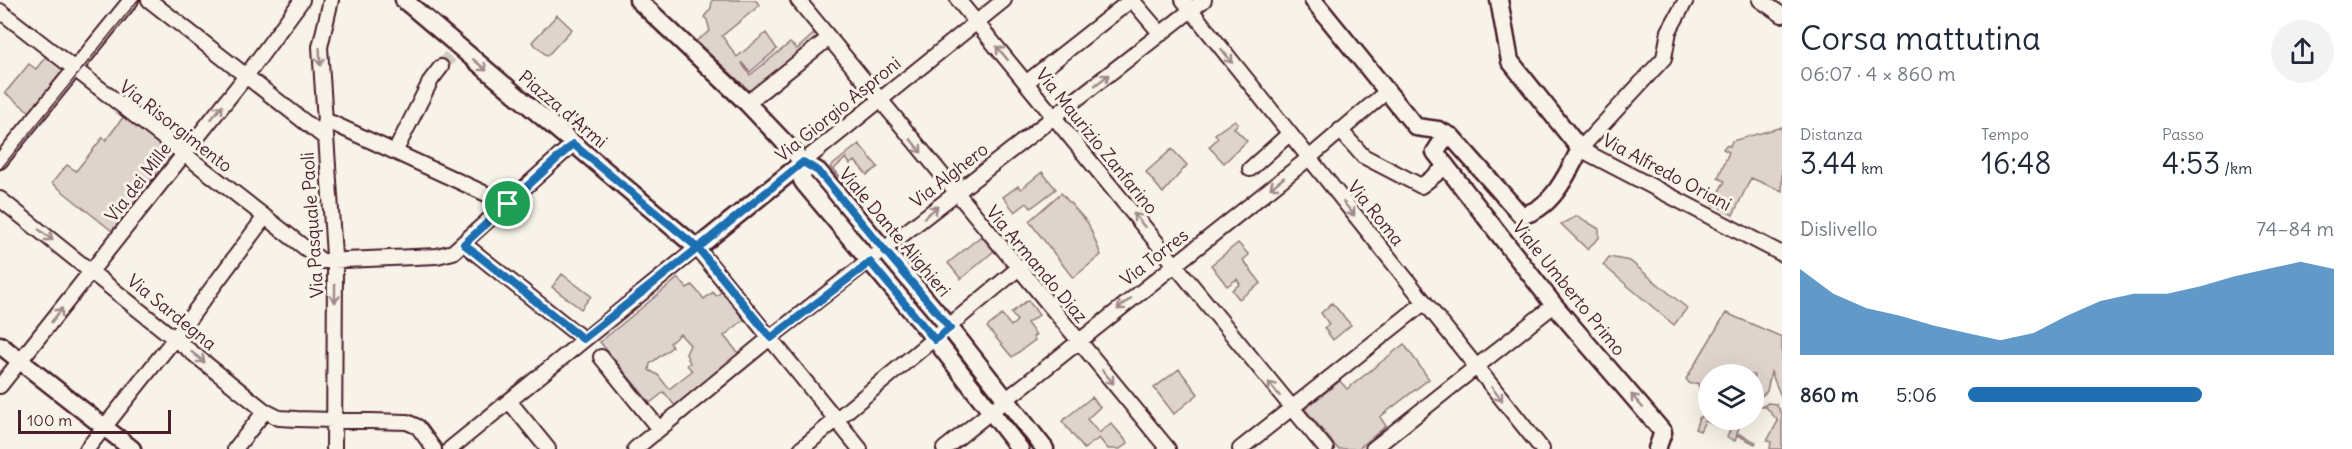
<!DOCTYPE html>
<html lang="it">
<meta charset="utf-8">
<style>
:root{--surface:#fff;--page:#f2f2f3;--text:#1f2937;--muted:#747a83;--accent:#1f6fb2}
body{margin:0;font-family:Delius,sans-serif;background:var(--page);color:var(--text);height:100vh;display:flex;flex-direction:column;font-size:22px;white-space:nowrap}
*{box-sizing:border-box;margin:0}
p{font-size:20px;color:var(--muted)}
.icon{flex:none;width:33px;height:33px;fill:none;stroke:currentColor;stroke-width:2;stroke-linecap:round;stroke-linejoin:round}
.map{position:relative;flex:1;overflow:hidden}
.details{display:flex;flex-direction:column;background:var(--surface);width:570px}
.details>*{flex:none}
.controls{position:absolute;left:1698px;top:364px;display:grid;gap:12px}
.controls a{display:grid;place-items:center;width:66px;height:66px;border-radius:50%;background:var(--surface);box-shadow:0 6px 24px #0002;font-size:30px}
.scale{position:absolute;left:18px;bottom:15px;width:153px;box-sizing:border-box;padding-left:6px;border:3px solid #4a1f2b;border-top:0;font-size:16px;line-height:21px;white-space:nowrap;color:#4a1f2b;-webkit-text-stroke:4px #f7f3e8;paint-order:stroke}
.pin{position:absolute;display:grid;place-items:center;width:51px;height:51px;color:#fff;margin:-26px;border:3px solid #fff;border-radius:50%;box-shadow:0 2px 6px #0007}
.round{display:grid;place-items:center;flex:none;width:63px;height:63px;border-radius:32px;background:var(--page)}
.headline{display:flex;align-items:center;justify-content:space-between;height:102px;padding:0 18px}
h1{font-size:33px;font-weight:600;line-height:45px}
.metrics{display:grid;grid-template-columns:repeat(3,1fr);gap:9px;height:102px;padding:6px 18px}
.metrics div{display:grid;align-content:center}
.metrics b{font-size:30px;font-weight:600}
.metrics small{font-size:16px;font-weight:400}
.metrics p{font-size:16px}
.chart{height:168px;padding:12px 18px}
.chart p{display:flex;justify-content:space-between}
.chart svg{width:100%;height:108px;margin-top:6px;fill:var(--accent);opacity:.7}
ul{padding:0 18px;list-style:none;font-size:20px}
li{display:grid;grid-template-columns:96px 72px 1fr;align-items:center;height:45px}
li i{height:15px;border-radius:8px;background:var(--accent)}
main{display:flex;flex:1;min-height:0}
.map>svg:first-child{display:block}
</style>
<main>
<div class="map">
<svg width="1782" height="449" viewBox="0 0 1782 449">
<rect width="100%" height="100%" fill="#f7f3e8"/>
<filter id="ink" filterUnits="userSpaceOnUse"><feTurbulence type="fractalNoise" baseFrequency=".0167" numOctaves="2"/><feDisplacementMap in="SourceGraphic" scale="12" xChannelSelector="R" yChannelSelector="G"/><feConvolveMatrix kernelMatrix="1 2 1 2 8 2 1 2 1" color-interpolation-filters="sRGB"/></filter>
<g filter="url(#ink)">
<path fill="#ded4cc" stroke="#947a7c" stroke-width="1.5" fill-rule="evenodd" d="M712,0H755L760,5L722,36L737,57L766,33L777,49L750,72L741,62L750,75L790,43L797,49L818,30L823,36L752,93L696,41L710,31L707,20L704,17L711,8Z
M557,15L572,29L547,56L532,42Z
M47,55L64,69L30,112L5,93L29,64L36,69Z
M124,116L173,153L112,231L52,183L67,165L76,171L103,137L106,140Z
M1235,120L1238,124L1234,128L1247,141L1224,163L1209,147L1218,138L1215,134Z
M1782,127V191L1751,178L1733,215L1712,203L1725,181L1718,178L1729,152L1723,149L1726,145L1730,146L1732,141Z
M859,144L878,167L867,175L855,161L850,164L846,158L834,169L840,177L844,174L847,178L852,175L861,187L853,196L830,167Z
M1172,149L1187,165L1163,193L1146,172Z
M1042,172L1056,189L1031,208L1027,203L1015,212L1003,197L1018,186L1021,189Z
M1061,193L1088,223L1101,255L1073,278L1029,221Z
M1577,216L1599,229V238L1587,249L1561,224Z
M981,236L994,251L961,279L948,263Z
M1238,243L1249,255L1243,260L1261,283L1239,299L1232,290L1240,284L1237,279L1227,286L1211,265Z
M1609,257L1630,261L1687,308L1674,325L1603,265Z
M562,274L591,296L581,309L552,287Z
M678,278L687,288L692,285L704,299L713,292L716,296L724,290L737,306L736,309L740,315L747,317L724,336L740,355L675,406L664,392L650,403L600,342ZM680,334L690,345L686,354L690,363L687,365L692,371L669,389L658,375L649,370L650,364L672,347L670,343Z
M1028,300L1039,315L1027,323L1036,335L1033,337L1035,340L1012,357L987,327L1002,315L1011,326L1017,321L1011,313Z
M1332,303L1351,325L1333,340L1324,328L1329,324L1321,313Z
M1726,313L1782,337V399L1771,372L1767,391L1754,403V375H1708V392L1699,389L1698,383L1690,384L1686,379Z
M1404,344L1429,379L1380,417L1386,426L1358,449H1338L1305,409L1340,381L1347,389Z
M1179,369L1198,394L1174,414L1154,388Z
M1092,397L1100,407L1087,419L1099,433L1111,423L1128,443L1120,449H1108L1099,438L1084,449L1062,421Z
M1768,403L1776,404L1782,414V449H1770L1771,442L1767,441L1778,421L1766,407H1761Z
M1707,413L1708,420H1722L1739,428L1737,433L1756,442L1755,444L1737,435L1735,441L1727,437L1731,428L1725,426L1724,429L1705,421L1700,431L1695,429L1699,418Z"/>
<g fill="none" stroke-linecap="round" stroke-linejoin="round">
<path stroke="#d4c9c2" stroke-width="14" stroke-dasharray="14 7" stroke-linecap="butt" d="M441,67L453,53"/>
<g stroke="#4a1f2b" stroke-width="18">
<path id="minor" d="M149,0L324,137
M331,0L320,47L335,270L334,449
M798,0L1168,449
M958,0L1326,449
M1132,0L1161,34
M1183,0L1542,449
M1686,0L1669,31L1664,58L1580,149L1782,254
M1760,0L1782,15
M0,11L322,261L437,256L453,252L573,144
M1027,82L1131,0
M747,103L829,38
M324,123H332L508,204
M1340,130L1363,156L1421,186L1447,166
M395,152L431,80L441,67
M0,161L131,0
M803,162L1004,0
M1250,169L1289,134
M0,199L265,411L279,418L297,419L407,422L418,427L434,449
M464,244L583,339
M601,357L659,429
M0,386L246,76L302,0
M509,401L548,449
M87,449L175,338L264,218
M235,449L265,411
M450,449L697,248L860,449
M635,449L771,337L1204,0
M801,449L1020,267
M944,449L1309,158L1386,92
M1240,449L1425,302
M1373,449L1554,305"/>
</g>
<g stroke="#4a1f2b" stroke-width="21">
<path id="major" d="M404,0L697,248L803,162
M638,0L747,103L803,162L818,171L950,328L1045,449
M1313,0L1416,127L1438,130L1452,137L1521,215C1551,211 1568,173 1580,149L1510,61L1499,0
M1452,137L1443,140L1435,152L1554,305L1663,432L1657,449
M803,162L802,180L804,183L934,338L1020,449
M0,345L132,449"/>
</g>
<use href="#minor" stroke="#f7f3e8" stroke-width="14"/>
<use href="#major" stroke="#f7f3e8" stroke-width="16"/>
<path stroke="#4a1f2b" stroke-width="1.5" d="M0,170L138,0"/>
</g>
<defs><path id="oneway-shaft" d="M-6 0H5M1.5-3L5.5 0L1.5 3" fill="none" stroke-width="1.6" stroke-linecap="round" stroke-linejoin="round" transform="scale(1.5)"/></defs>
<g stroke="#a0898a">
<use href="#oneway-shaft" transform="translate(1002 53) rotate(-130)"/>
<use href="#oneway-shaft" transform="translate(1227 56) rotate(52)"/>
<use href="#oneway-shaft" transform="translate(320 57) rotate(87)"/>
<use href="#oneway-shaft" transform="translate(480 65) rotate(40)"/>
<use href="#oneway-shaft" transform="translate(1102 80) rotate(-38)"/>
<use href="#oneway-shaft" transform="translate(217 112) rotate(-51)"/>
<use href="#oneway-shaft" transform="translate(916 146) rotate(51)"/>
<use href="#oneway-shaft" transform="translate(1277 183) rotate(142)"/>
<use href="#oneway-shaft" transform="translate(1349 209) rotate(51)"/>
<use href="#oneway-shaft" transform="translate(931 212) rotate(-39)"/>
<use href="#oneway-shaft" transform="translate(1139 220) rotate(-129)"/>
<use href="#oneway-shaft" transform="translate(46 235) rotate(38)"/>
<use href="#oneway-shaft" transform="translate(335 294) rotate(90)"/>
<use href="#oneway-shaft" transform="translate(1124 304) rotate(141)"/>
<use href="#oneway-shaft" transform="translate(57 315) rotate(-52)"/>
<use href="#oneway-shaft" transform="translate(198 357) rotate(39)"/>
<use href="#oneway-shaft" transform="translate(1108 377) rotate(50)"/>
<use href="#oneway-shaft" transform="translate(1274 389) rotate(-129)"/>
<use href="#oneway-shaft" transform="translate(1497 394) rotate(52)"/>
<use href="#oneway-shaft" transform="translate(1637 401) rotate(-131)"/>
</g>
</g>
<g fill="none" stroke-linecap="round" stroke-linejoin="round" filter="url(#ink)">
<g stroke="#fff" stroke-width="12">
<path id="route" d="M508,204L464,244L583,339L698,248L771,338L870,262L935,340L950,328L818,171L803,162L698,248L573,144L508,204"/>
</g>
<use href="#route" stroke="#1f6fb2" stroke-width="8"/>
</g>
<g text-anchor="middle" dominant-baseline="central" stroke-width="6" stroke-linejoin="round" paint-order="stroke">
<g font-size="18" fill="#4a1f2b" stroke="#f7f3e8">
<text transform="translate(563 109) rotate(40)">Piazza d'Armi</text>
<text transform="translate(838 109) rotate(-39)">Via Giorgio Asproni</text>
<text transform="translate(176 126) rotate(38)">Via Risorgimento</text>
<text transform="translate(1097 141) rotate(51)">Via Maurizio Zanfarino</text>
<text transform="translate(1667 172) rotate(28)">Via Alfredo Oriani</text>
<text transform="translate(949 175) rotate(-38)">Via Alghero</text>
<text transform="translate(138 182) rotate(-52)">Via dei Mille</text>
<text transform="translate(1376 213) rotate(51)">Via Roma</text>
<text transform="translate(312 225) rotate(-94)">Via Pasquale Paoli</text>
<text transform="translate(895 232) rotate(50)">Viale Dante Alighieri</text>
<text transform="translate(1154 257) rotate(-38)">Via Torres</text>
<text transform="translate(1037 264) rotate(50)">Via Armando Diaz</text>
<text transform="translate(1569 288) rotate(51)">Viale Umberto Primo</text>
<text transform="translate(172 312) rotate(39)">Via Sardegna</text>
</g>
</g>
</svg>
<div class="controls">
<a><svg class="icon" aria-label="layers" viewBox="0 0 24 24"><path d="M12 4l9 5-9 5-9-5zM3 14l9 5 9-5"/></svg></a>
</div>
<div class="scale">100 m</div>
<div class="pin" style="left:508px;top:204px;background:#1e9e55"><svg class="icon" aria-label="arrive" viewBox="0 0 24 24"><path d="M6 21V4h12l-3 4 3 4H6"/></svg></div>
</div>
<section class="details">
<div class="headline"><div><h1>Corsa mattutina</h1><p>06:07 · 4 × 860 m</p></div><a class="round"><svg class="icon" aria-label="share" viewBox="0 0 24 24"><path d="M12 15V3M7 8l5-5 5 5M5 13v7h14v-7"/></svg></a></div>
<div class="metrics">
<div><p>Distanza</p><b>3.44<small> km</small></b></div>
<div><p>Tempo</p><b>16:48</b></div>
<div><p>Passo</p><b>4:53<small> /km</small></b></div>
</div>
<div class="chart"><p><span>Dislivello</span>74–84 m</p>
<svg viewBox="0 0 160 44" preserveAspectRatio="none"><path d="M0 44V9L10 19L20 25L30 28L40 32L50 35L60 38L70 35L80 28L90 22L100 19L110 19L120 16L130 12L140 9L150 6L160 9V44z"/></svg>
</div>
<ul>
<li><b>860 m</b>5:06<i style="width:64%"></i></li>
</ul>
</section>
</main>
